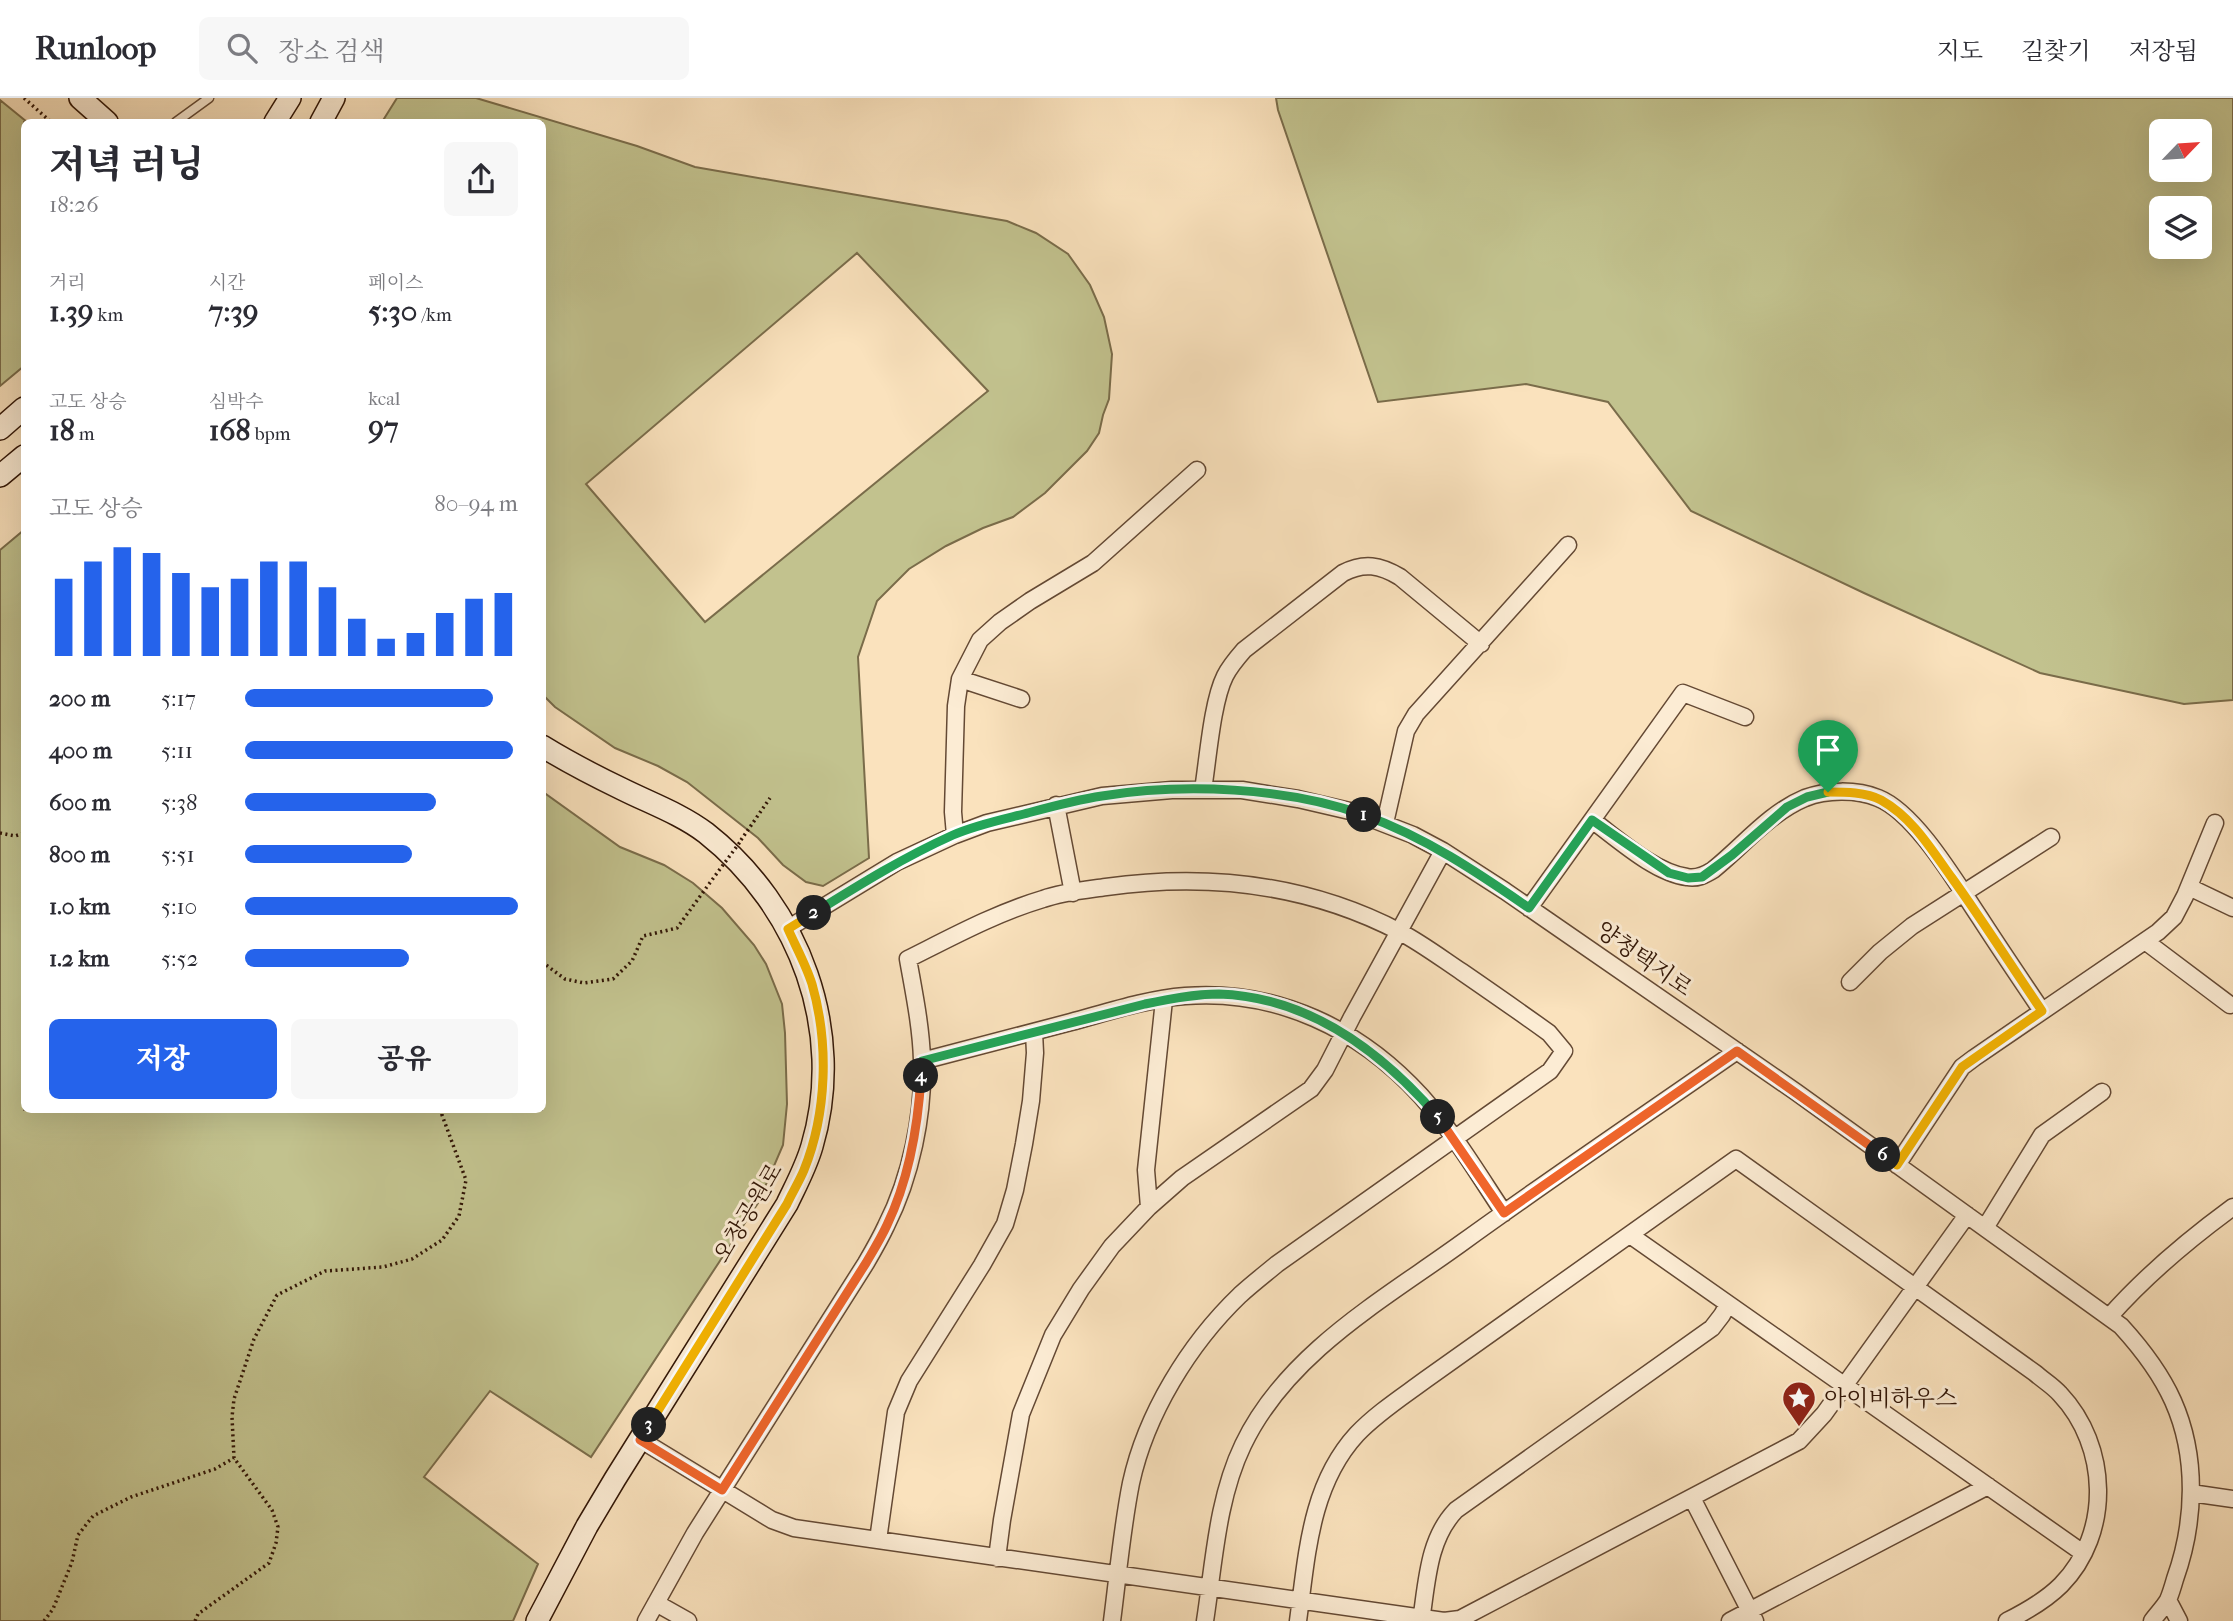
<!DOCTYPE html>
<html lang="ko">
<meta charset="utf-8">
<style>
:root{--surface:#fff;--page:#f7f7f7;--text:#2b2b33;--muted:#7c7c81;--line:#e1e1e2;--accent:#2563eb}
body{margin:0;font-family:"IM FELL French Canon","Noto Serif KR",serif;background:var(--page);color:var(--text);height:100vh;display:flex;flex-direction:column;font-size:26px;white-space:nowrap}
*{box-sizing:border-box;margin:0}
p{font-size:23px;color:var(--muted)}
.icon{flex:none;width:38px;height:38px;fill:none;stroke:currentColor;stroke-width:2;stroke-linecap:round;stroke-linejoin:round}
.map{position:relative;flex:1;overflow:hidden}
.panel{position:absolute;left:21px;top:21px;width:525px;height:994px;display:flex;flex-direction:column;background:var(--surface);border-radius:10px;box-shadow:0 7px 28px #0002}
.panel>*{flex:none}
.needle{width:46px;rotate:65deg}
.fabs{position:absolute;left:2149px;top:21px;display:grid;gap:14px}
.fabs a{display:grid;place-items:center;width:63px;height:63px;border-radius:10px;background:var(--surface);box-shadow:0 7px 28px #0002;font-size:35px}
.pin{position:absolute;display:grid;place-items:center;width:60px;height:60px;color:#fff;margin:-72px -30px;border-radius:50% 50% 50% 0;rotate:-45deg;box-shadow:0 0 7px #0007}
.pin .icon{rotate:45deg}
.km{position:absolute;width:35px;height:35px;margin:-18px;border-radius:50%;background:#222;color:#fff;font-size:19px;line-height:35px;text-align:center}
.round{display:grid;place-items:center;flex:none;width:74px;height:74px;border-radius:10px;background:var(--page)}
.headline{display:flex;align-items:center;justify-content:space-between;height:119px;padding:0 28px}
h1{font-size:38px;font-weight:800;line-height:52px}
.figures{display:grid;grid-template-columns:repeat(3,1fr);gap:10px;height:119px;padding:7px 28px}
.figures div{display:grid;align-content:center}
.figures b{font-size:30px;font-weight:800}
.figures small{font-size:19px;font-weight:400}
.figures p{font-size:19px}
.chart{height:196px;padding:14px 28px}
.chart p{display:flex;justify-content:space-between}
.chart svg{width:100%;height:126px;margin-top:7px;stroke:var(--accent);stroke-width:6}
.cta{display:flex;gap:14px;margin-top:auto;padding:14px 28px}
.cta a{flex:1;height:80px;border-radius:10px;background:var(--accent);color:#fff;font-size:28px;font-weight:800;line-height:80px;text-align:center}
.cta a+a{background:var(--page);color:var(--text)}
ul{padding:0 28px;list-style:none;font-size:23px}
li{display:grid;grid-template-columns:112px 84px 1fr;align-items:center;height:52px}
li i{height:18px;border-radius:9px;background:var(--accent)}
header{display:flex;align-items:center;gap:42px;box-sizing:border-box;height:98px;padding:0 35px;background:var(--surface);border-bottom:2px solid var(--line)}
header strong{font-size:33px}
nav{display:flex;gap:38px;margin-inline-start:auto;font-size:24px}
.search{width:490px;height:63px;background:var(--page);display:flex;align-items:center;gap:18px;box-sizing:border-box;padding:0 24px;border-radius:10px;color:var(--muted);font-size:26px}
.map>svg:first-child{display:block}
</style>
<header>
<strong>Runloop</strong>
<div class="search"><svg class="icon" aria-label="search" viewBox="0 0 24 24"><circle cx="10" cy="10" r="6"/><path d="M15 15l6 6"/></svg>장소 검색</div>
<nav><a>지도</a><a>길찾기</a><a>저장됨</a></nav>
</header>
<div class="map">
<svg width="2233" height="1523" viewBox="0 0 2233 1523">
<rect width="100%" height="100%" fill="#fae2bd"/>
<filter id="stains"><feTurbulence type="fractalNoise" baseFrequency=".00286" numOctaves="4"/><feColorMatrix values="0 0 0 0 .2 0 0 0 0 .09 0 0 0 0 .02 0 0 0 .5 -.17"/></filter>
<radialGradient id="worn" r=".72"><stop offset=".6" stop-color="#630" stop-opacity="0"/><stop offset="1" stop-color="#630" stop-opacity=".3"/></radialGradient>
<path fill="#c2c28e" stroke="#7a6c4a" stroke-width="2" fill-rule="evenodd" d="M397,0H476L637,48L695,69L1007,123L1036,135L1068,156L1090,187L1104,219L1112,256L1109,301L1103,317L1099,335L1087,353L1045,395L1013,419L983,430L946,448L909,471L877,503L858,559L869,760L823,788L806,784L783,767L758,740L687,684L658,668L615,650L555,609L543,597L542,24H382ZM857,155L988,293L705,524L586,386Z
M1276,0H2233V602L2184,606L2040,575L1864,495L1691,413L1608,304L1526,286L1378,304L1278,12ZM2200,33V72H2161V33ZM2200,110V149H2161V110Z
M0,2L27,24H24V268L0,288Z
M24,432V1012H542L543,694L620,749L664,767L693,785L722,810L754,847L766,866L782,906L785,935L787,1006L783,1047L758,1105L591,1359L490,1293L424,1379L538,1466L513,1523H0V452Z"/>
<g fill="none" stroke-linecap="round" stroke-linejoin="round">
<g stroke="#644934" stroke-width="11">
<path id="lane" d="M176,24L209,0"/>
</g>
<g stroke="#644934" stroke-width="19">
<path id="street" d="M960,581L1021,601
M1203,692C1208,661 1212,604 1225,578C1230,568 1237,560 1244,552L1343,475C1364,464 1380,467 1400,479L1481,546
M1056,707L1073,795
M1592,722C1618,741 1655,775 1687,779C1697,781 1705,777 1713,772C1743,748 1769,715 1805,700C1826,692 1856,691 1878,700C1916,715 1957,786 1980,820C2000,851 2021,882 2042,913
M1385,725L1406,633L1416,616L1568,447
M955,737L953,714L956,608L960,581L980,542L1000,524L1030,503L1093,465L1197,372
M2189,789L2233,810
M1529,810L1683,595L1745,619
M787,831L897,764L955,737L987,725L1102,698L1172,692H1242L1298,701L1354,714L1413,737L1443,753L1505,793L1796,994L2121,1228C2142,1251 2160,1274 2173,1303C2198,1359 2195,1425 2175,1481C2173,1488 2171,1495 2168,1502C2164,1509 2157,1516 2152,1523
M2145,843L2230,907
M1850,884L1880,854L1912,828L2051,739
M922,963C972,950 1022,937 1071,924C1108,914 1147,901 1185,898C1277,891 1360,931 1421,998C1453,1034 1478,1076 1504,1115
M1897,1067L1962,969L1974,960L2158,834L2174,819L2185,798L2215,725
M1149,1109L1146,1072L1164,902
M1985,1130L2042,1037L2102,994
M1630,1137L2083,1455
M2109,1219C2146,1177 2188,1142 2233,1109
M641,1342L772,1422L794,1430L1444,1523L1460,1521L1799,1343L1824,1316L1967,1117
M2191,1395L2233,1401
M1692,1400L1755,1523
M878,1442L896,1314L909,1283L982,1167L1005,1126L1015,1092L1024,1046L1031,1003L1035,955L1034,934
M997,1460L1002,1422L1021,1316L1053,1237L1081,1191L1112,1148L1149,1109L1182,1080L1311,991L1325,972L1352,919L1443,753
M2168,1502L2179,1523
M656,1505L688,1523
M646,1523L695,1435L866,1165C873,1153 880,1141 886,1128C911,1079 924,1016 922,962C921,928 914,895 908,861C952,839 996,815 1043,801C1063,794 1085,792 1106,789C1207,775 1308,786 1400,834C1421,845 1441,860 1462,874C1491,894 1520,914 1549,935L1564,953L1550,973L1277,1166C1265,1176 1252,1186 1240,1197C1189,1246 1146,1316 1131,1385C1122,1430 1118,1477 1112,1523
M1205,1523C1214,1465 1217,1401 1243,1347C1287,1255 1383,1202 1463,1144C1553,1079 1645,1017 1737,953
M1298,1523C1307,1457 1310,1387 1357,1336C1377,1315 1402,1299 1425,1282L1736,1061L2035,1275C2043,1282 2053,1288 2060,1296C2109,1348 2112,1435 2061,1487C2046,1502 2027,1513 2007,1523
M1421,1523C1427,1484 1428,1441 1456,1412L1712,1230L1722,1217L1728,1206
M1730,1523L1988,1388"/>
</g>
<g stroke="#321606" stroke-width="24">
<path id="secondary" d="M80,0L107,24
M275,24L290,0
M321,24L334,0
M0,331L24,310
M0,378L24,358
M537,1523L587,1428L615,1381L787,1106C796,1087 806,1069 812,1048C846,933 800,809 706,735C681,716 650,705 622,691C595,678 568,664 542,648"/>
</g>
<path stroke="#321606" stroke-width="3.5" stroke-dasharray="2 3.5" stroke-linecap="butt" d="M24,0L51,24
M0,735L15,738L24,735
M741,742L770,700
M542,864L565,881L584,885L613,881L632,863L643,838L677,830L709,786
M44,1523L53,1511L72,1464L78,1437L93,1418L131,1399L215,1371L234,1360
M195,1523L198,1516L269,1465L276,1445L278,1429L272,1412L234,1360L232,1319L234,1301L254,1241L277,1197L325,1173L383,1169L412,1161L442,1142L459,1118L466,1082L442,1017V1012"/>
<use href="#lane" stroke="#fcecd4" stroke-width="8"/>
<use href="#street" stroke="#fcecd4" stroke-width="16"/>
<use href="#secondary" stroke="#fcecd4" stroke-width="21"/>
<path stroke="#321606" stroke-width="3.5" stroke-dasharray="2 3.5" stroke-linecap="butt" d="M709,786L740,744"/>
</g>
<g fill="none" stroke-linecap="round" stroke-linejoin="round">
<g stroke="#fff" stroke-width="14">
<path id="split-1" d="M1364,717C1425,739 1477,774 1529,810L1592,722L1669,775L1688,780L1702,779L1732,757L1787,709L1807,699L1828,694"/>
</g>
<g stroke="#fff" stroke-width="14">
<path id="split-2" d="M814,815C859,787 904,759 953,737C976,727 1000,722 1024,716C1050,709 1075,702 1102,698C1182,685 1287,689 1364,717"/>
</g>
<g stroke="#fff" stroke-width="14">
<path id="split-3" d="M649,1327L787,1106C792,1095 799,1084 804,1072C827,1015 829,945 812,886C806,867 796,849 788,831L814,815"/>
</g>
<g stroke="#fff" stroke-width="14">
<path id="split-4" d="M649,1327L640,1342L722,1392L866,1165C873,1153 881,1140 887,1127C909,1081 918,1029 921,978"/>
</g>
<g stroke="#fff" stroke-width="14">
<path id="split-5" d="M921,978L922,963L1145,906C1169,901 1194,896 1219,896C1309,899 1382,954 1438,1019"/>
</g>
<g stroke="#fff" stroke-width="14">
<path id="split-6" d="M1438,1019L1504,1115L1737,953L1883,1057"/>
</g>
<g stroke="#fff" stroke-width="14">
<path id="split-7" d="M1828,694C1845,694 1866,694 1881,702C1913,720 1931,751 1952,780C1983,823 2012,869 2042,913L1962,969L1897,1067L1883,1057"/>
</g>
<use href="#split-1" stroke="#22a559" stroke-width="9"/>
<use href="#split-2" stroke="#22a559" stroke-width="9"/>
<use href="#split-3" stroke="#f5b400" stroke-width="9"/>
<use href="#split-4" stroke="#f0652b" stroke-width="9"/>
<use href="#split-5" stroke="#22a559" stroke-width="9"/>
<use href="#split-6" stroke="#f0652b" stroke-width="9"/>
<use href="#split-7" stroke="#f5b400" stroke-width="9"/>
</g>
<defs>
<g id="sight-pin" transform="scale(1.75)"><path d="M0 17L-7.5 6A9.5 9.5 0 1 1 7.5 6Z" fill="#8f2418" stroke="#fcecd4"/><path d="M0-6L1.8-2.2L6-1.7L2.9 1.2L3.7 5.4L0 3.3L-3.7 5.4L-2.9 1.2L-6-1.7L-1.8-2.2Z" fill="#fff"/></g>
</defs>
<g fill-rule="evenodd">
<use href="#sight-pin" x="1799" y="1300"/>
</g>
<g text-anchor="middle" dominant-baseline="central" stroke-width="6" stroke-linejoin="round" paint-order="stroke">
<g font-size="23" fill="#321606" stroke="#fcecd4">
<text transform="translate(1644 861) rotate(35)">양청택지로</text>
<text transform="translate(748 1115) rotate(-59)">오창공원로</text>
</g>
<g font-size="23" fill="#321606" stroke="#fcecd4" text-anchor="start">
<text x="1824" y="1300">아이비하우스</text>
</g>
</g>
<rect width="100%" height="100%" filter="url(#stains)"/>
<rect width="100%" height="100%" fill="url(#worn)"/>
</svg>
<div class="fabs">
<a><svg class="needle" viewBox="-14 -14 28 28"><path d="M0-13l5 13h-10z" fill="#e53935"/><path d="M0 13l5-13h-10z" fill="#7c7c81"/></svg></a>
<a><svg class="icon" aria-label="layers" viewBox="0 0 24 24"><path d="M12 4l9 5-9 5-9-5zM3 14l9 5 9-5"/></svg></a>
</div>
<div class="pin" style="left:1828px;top:694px;background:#1e9e55"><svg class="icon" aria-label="arrive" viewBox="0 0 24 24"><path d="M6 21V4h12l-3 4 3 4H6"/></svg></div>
<b class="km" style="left:1364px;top:717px">1</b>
<b class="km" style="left:814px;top:815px">2</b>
<b class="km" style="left:649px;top:1327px">3</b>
<b class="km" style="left:921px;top:978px">4</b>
<b class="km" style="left:1438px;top:1019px">5</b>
<b class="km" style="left:1883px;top:1057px">6</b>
<section class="panel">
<div class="headline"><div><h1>저녁 러닝</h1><p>18:26</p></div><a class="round"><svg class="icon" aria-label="share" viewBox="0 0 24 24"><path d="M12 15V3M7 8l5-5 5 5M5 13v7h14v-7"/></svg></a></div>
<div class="figures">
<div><p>거리</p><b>1.39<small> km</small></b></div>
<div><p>시간</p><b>7:39</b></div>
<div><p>페이스</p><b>5:30<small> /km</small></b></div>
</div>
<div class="figures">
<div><p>고도 상승</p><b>18<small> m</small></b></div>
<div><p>심박수</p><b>168<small> bpm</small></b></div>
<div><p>kcal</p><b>97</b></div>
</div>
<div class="chart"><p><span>고도 상승</span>80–94 m</p>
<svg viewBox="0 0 160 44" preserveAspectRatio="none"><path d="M5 44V17M15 44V11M25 44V6M35 44V8M45 44V15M55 44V20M65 44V17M75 44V11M85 44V11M95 44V20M105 44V31M115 44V38M125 44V36M135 44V29M145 44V24M155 44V22"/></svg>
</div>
<ul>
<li><b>200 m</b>5:17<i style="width:91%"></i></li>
<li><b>400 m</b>5:11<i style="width:98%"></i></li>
<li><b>600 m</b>5:38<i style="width:70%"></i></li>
<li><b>800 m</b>5:51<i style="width:61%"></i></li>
<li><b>1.0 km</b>5:10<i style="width:100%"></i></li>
<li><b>1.2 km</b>5:52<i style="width:60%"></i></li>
</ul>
<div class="cta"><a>저장</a><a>공유</a></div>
</section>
</div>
